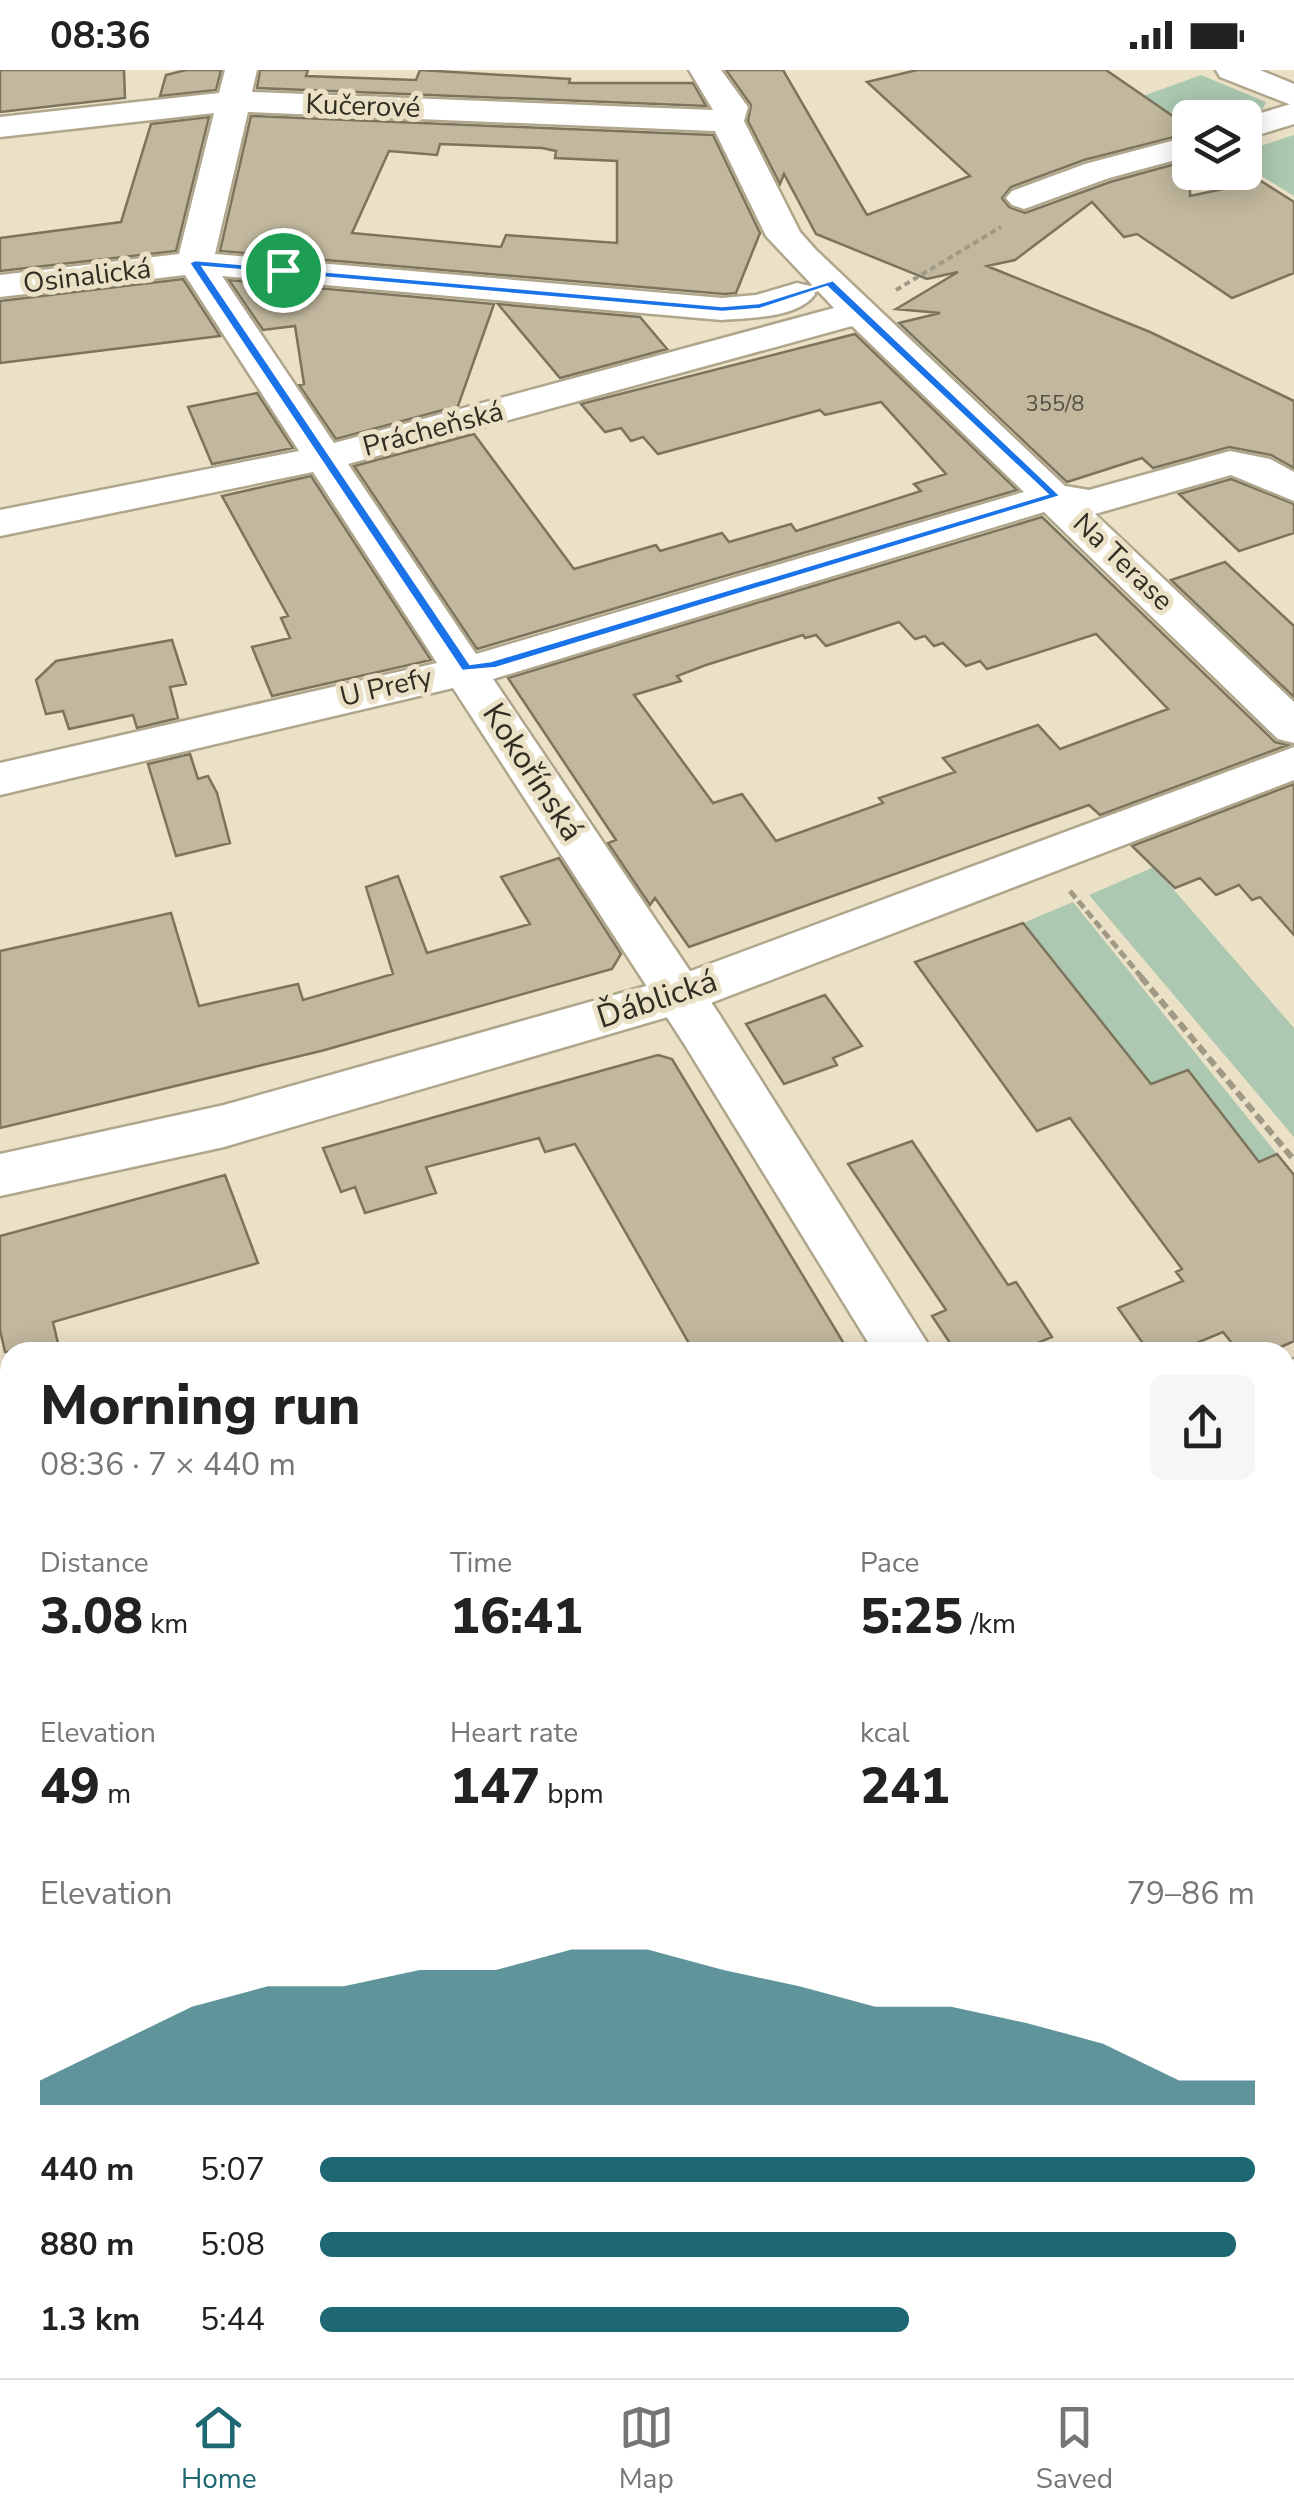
<!DOCTYPE html>
<meta charset="utf-8">
<style>
:root{--surface:#fff;--page:#f6f6f6;--text:#222;--muted:#767676;--line:#e0e0e0;--accent:#1d6872}
body{margin:0;font-family:"Nunito Sans",sans-serif;background:var(--page);color:var(--text);height:100vh;display:flex;flex-direction:column;font-size:38px;white-space:nowrap}
*{box-sizing:border-box;margin:0}
p{font-size:32px;color:var(--muted)}
.icon{flex:none;width:55px;height:55px;fill:none;stroke:currentColor;stroke-width:2;stroke-linecap:round;stroke-linejoin:round}
.map{position:relative;flex:1;overflow:hidden}
.sheet{position:absolute;left:0px;top:1272px;width:1295px;height:1038px;display:flex;flex-direction:column;background:var(--surface);border-radius:30px 30px 0 0;box-shadow:0 5px 25px #0003}
.sheet>*{flex:none}
.fabs{position:absolute;left:1172px;top:30px;display:grid;gap:20px}
.fabs a{display:grid;place-items:center;width:90px;height:90px;border-radius:15px;background:var(--surface);box-shadow:0 5px 25px #0003;font-size:50px}
.pin{position:absolute;display:grid;place-items:center;width:85px;height:85px;color:#fff;margin:-42px;border:5px solid #fff;border-radius:50%;box-shadow:0 2px 10px #0007}
.round{display:grid;place-items:center;flex:none;width:105px;height:105px;border-radius:15px;background:var(--page)}
.head{display:flex;align-items:center;justify-content:space-between;height:170px;padding:0 40px}
h1{font-size:55px;font-weight:800;line-height:75px}
.figures{display:grid;grid-template-columns:repeat(3,1fr);gap:15px;height:170px;padding:10px 40px}
.figures div{display:grid;align-content:center}
.figures b{font-size:50px;font-weight:800}
.figures small{font-size:28px;font-weight:400}
.figures p{font-size:28px}
.chart{height:280px;padding:20px 40px}
.chart p{display:flex;justify-content:space-between}
.chart svg{width:100%;height:180px;margin-top:10px;fill:var(--accent);opacity:.7}
ul{padding:0 40px;list-style:none;font-size:32px}
li{display:grid;grid-template-columns:160px 120px 1fr;align-items:center;height:75px}
li i{height:25px;border-radius:12px;background:var(--accent)}
.status{display:flex;justify-content:space-between;align-items:center;height:70px;padding:0 50px;background:var(--surface);direction:ltr}
.status svg{height:28px;fill:currentColor}
.menu{display:flex;justify-content:space-around;align-items:center;height:140px;border-top:2px solid var(--line);background:var(--surface);font-size:28px;color:var(--muted)}
.menu a{display:grid;justify-items:center;gap:5px}
.menu .selected{color:var(--accent)}
.map>svg:first-child{display:block}
</style>
<div class="status"><b>08:36</b><svg viewBox="0 0 49 12"><path d="M0 12V9h3v3zM5 12V6h3v6zM10 12V3h3v9zM15 12V0h3v12zM26 1h20v11H26zM47 4h2v5h-2z"/></svg></div>
<div class="map">
<svg width="1294" height="2308" viewBox="0 0 1294 2308">
<rect width="100%" height="100%" fill="#eae1c6"/>
<path fill="#acc8b0" d="M1201,5L1266,32L1261,43L1245,48H1190V59L1143,26Z
M1294,65V126L1245,96V81Z
M1154,797L1294,958V1067L1089,825Z
M1073,832L1277,1084L1259,1092L1187,1004L1035,1058L994,1002L1107,959L1023,853Z
M1285,2108L1294,2123V2308H465L479,2300H1285Z"/>
<path fill="#c1b89e" stroke="#7c745c" stroke-width="2.5" fill-rule="evenodd" d="M0,0H124L125,28L0,42Z
M186,0H221L216,20L160,26L166,5Z
M260,0H308L306,6L416,10L420,0L570,9L569,13H693L706,36L257,18Z
M726,0H783L867,145L970,106L867,12L917,0H1106L1190,58V63L1084,90L1011,117L1002,128L1009,137L1025,143L1110,112L1190,90V126L1261,111L1294,132V203L1232,228L1137,164L1124,167L1092,132L1015,190L987,196L1150,262L1294,331V398L1271,385L1229,377L1153,398L1142,388L1067,412L899,253L940,243L896,239L958,202L927,209L816,164L784,104L780,114L748,51L751,35Z
M251,46L713,65L760,163L736,223L724,224L220,181ZM440,74L542,78L556,81L555,88L617,91V173L506,165L501,177L352,163L389,81L437,85Z
M209,47L176,181L0,201V168L121,152L151,54Z
M183,209L220,266L0,293V231Z
M229,210L494,234L458,336L336,369L299,315L304,314L295,256L263,260Z
M498,234L640,247L667,279L560,308Z
M855,264L1017,420L477,579L354,396L474,364L574,499L656,475L660,481L722,463L729,472L791,454L796,461L921,421L914,414L946,404L881,332L825,345L820,340L658,384L643,367L631,371L621,358L605,362L581,334Z
M257,323L293,378L212,394L188,337Z
M311,406L431,590L272,626L252,577L290,568L281,548L288,546L222,426Z
M1231,409L1294,434V463L1239,481L1179,424Z
M1042,447L1275,672L1288,675L1100,745L1089,735L689,877L655,828L650,835L608,773L616,770L508,608ZM899,552L915,569L925,566L934,576L943,573L966,596L980,591L987,599L1096,564L1168,639L1060,679L1038,655L943,688L955,702L879,728L883,733L776,771L742,724L713,733L634,625L681,611L677,606L706,595L803,565L805,568L816,565L826,576Z
M1225,492L1294,556V627L1171,510Z
M172,570L186,614L170,617L178,648L137,658L133,645L69,659L63,641L46,644L36,610L56,591Z
M190,684L198,709L208,706L217,723L230,773L176,786L148,694Z
M1294,714V865L1260,827L1252,830L1239,815L1216,825L1200,808L1175,818L1132,776Z
M559,788L621,884L612,899L321,981L0,1058V881L171,843L199,936L298,914L303,930L393,904L366,817L398,806L427,883L530,854L501,807Z
M1023,853L1151,1014L1188,1000L1259,1092L1277,1084L1294,1105V1271L1270,1282H1239L1223,1262L1175,1282H1149L1118,1238L1183,1211L1176,1202L1182,1199L1070,1048L1037,1061L915,892Z
M825,925L862,976L833,988L837,995L784,1014L746,954Z
M658,985L672,989L849,1282H694L575,1074L545,1082L539,1068L426,1097L436,1123L365,1143L355,1117L341,1122L323,1078Z
M912,1071L1008,1215L1016,1212L1052,1267L1016,1282H956L932,1246L946,1240L848,1094Z
M225,1105L258,1193L53,1252L60,1282H5L0,1260V1166Z"/>
<g fill="none" stroke-linecap="round" stroke-linejoin="round">
<g stroke="#afa68c" stroke-width="5">
<path id="street" d="M225,0H257L252,22L713,40L689,0H721L748,37L744,51L800,162L816,180L1065,416L1089,420L1230,381L1270,389L1294,402V431L1231,405L1095,444L1294,632V673L1278,669L1044,442L493,609L719,944L933,1282H874L683,972L453,618L0,725V693L437,593L313,402L0,466V440L299,381L185,205L0,227V205L179,184L214,43L0,67V47L219,23ZM248,42L715,61L766,166L834,238L334,373L222,206L722,250C749,248 799,248 815,224L810,216L797,213L756,225L722,228L215,184ZM852,256L1024,422L476,584L348,394Z
M1294,33V54L1245,69V48Z
M1190,66V86L1109,108L1024,139L1012,135L1006,128L1012,121L1085,94Z
M1294,1289V1341L1285,1344V1292Z
M1285,1852L1294,1856V1937L1285,1933Z
M10,1891V1962L0,1966V1895Z"/>
</g>
<g stroke="#afa68c" stroke-width="5">
<path id="secondary" d="M1216,0H1260L1294,14V36L1220,7Z
M1294,677V710L695,939L224,1077L0,1126V1084L224,1035L664,911Z"/>
</g>
<path stroke="#a09985" stroke-width="4" stroke-dasharray="6 4" stroke-linecap="butt" d="M896,220L1001,157"/>
<path stroke="#a09985" stroke-width="5" stroke-dasharray="9 4" stroke-linecap="butt" d="M1070,821L1143,909"/>
<path stroke="#a09985" stroke-width="6" stroke-dasharray="10 5" stroke-linecap="butt" d="M1141,907L1294,1090"/>
<use href="#street" fill="#fff" fill-rule="evenodd"/>
<use href="#secondary" fill="#fff" fill-rule="evenodd"/>
</g>
<path fill="#1a73e8" stroke="#fff" stroke-width="2.5" fill-rule="evenodd" d="M195,190L722,236L759,233L833,210L1061,426L496,598L462,601L189,193ZM203,197L722,242L760,239L827,217L1047,424L491,591L470,594Z"/>
<g text-anchor="middle" dominant-baseline="central" stroke-width="10" stroke-linejoin="round" paint-order="stroke">
<g font-size="22" fill="#555042">
<text x="1055" y="334">355/8</text>
</g>
<g font-size="28" fill="#312d23" stroke="#eae1c6">
<text transform="translate(363 36) rotate(2)">Kučerové</text>
<text transform="translate(87 206) rotate(-7)">Osinalická</text>
<text transform="translate(433 359) rotate(-15)">Prácheňská</text>
<text transform="translate(1123 492) rotate(44)">Na Terase</text>
<text transform="translate(386 617) rotate(-13)">U Prefy</text>
</g>
<g font-size="32" fill="#312d23" stroke="#eae1c6">
<text transform="translate(533 702) rotate(57)">Kokořínská</text>
<text transform="translate(657 929) rotate(-18)">Ďáblická</text>
</g>
</g>
</svg>
<div class="fabs">
<a><svg class="icon" aria-label="layers" viewBox="0 0 24 24"><path d="M12 4l9 5-9 5-9-5zM3 14l9 5 9-5"/></svg></a>
</div>
<div class="pin" style="left:283px;top:200px;background:#1e9e55"><svg class="icon" aria-label="arrive" viewBox="0 0 24 24"><path d="M6 21V4h12l-3 4 3 4H6"/></svg></div>
<section class="sheet">
<div class="head"><div><h1>Morning run</h1><p>08:36 · 7 × 440 m</p></div><a class="round"><svg class="icon" aria-label="share" viewBox="0 0 24 24"><path d="M12 15V3M7 8l5-5 5 5M5 13v7h14v-7"/></svg></a></div>
<div class="figures">
<div><p>Distance</p><b>3.08<small> km</small></b></div>
<div><p>Time</p><b>16:41</b></div>
<div><p>Pace</p><b>5:25<small> /km</small></b></div>
</div>
<div class="figures">
<div><p>Elevation</p><b>49<small> m</small></b></div>
<div><p>Heart rate</p><b>147<small> bpm</small></b></div>
<div><p>kcal</p><b>241</b></div>
</div>
<div class="chart"><p><span>Elevation</span>79–86 m</p>
<svg viewBox="0 0 160 44" preserveAspectRatio="none"><path d="M0 44V38L10 29L20 20L30 15L40 15L50 11L60 11L70 6L80 6L90 11L100 15L110 20L120 20L130 24L140 29L150 38L160 38V44z"/></svg>
</div>
<ul>
<li><b>440 m</b>5:07<i style="width:100%"></i></li>
<li><b>880 m</b>5:08<i style="width:98%"></i></li>
<li><b>1.3 km</b>5:44<i style="width:63%"></i></li>
</ul>
</section>
</div>
<nav class="menu">
<a class="selected"><svg class="icon" aria-label="home" viewBox="0 0 24 24"><path d="M3 11l9-7 9 7M6 9v11h12V9"/></svg>Home</a>
<a><svg class="icon" aria-label="map" viewBox="0 0 24 24"><path d="M3 6l6-2 6 2 6-2v14l-6 2-6-2-6 2zM9 4v14M15 6v14"/></svg>Map</a>
<a><svg class="icon" aria-label="saved" viewBox="0 0 24 24"><path d="M7 4h10v16l-5-4-5 4z"/></svg>Saved</a>
</nav>
